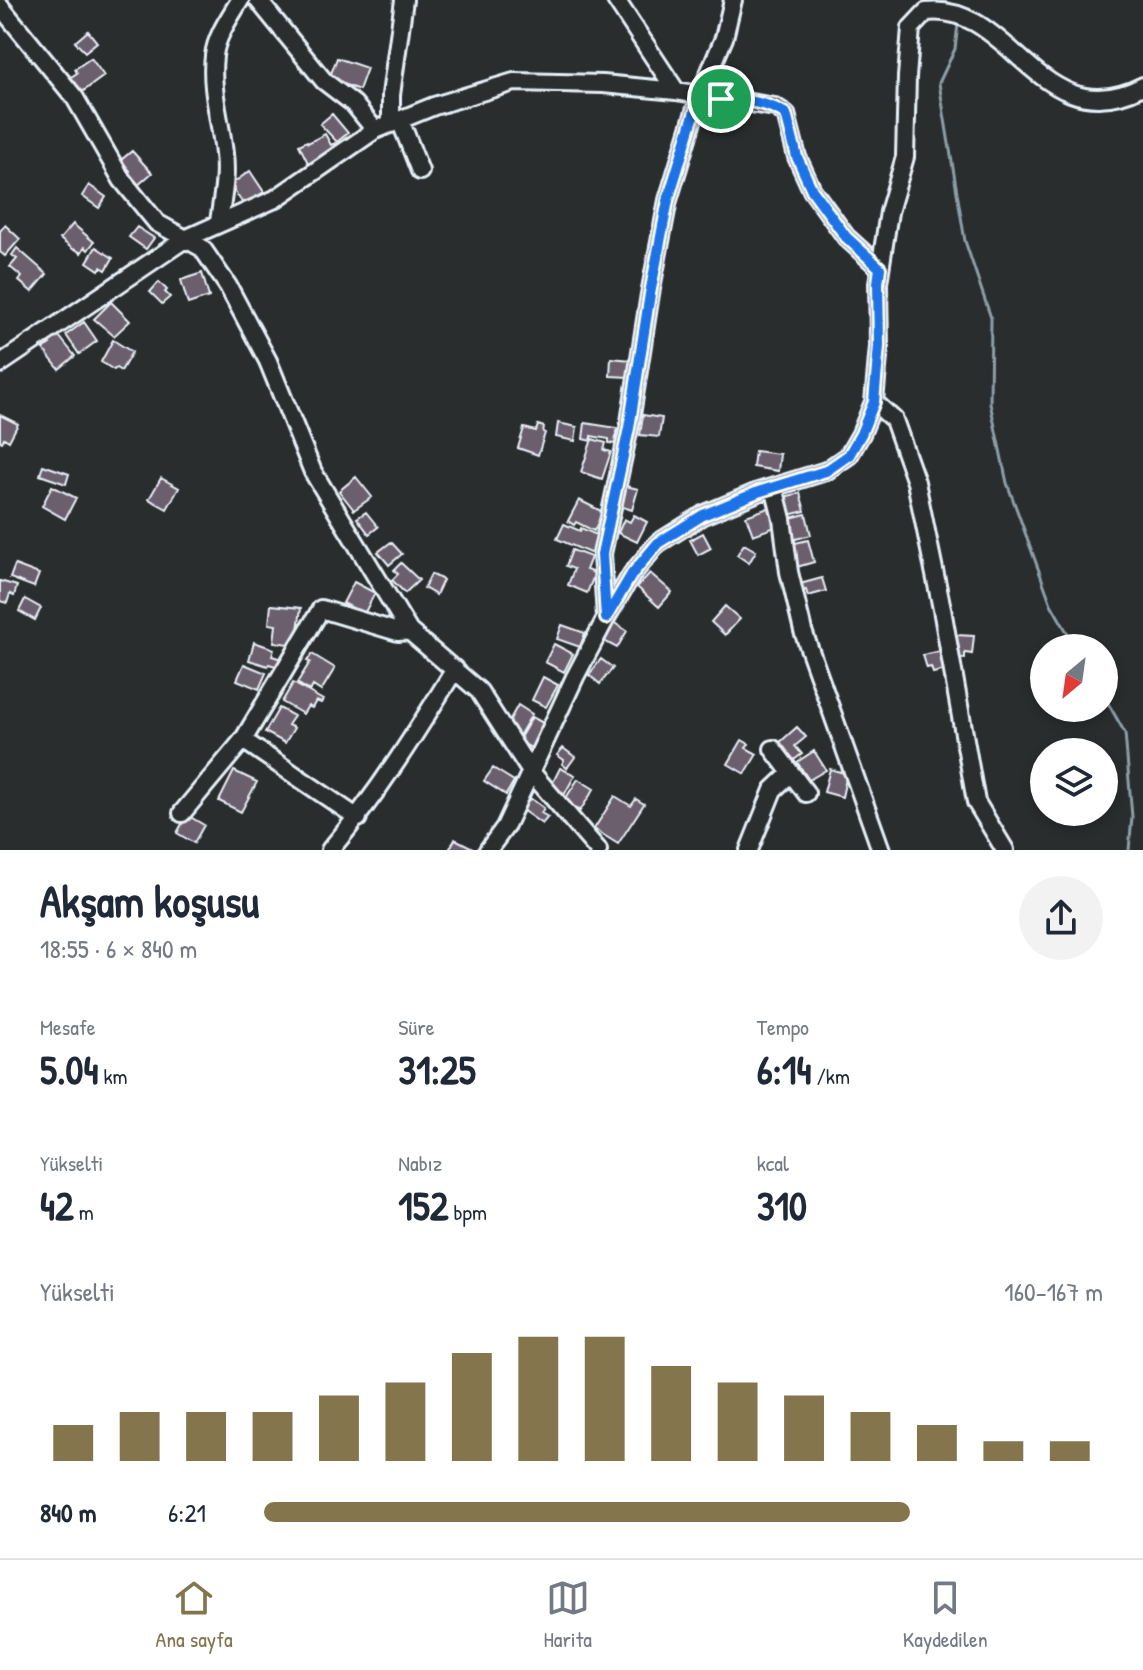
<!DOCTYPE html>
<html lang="tr">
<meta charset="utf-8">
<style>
:root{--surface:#fff;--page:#f2f2f3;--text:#1f2937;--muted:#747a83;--line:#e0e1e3;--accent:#84754c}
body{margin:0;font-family:"Patrick Hand",sans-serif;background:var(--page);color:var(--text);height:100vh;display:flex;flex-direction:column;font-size:30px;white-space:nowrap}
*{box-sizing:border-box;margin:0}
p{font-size:26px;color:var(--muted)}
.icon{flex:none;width:44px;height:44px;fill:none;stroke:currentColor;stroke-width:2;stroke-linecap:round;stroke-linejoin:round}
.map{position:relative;height:850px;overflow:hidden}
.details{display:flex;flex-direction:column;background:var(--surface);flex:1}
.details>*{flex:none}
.needle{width:52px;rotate:209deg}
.fabs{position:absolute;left:1030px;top:634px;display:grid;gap:16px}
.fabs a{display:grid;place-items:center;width:88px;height:88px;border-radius:50%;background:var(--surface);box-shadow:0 4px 12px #0003;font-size:40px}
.pin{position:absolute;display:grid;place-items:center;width:68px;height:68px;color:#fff;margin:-34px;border:4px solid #fff;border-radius:50%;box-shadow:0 2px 8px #0007}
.round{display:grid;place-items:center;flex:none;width:84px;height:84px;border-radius:42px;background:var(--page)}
.headline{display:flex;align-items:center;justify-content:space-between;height:136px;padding:0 40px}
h1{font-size:44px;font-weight:700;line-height:60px}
.metrics{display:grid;grid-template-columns:repeat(3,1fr);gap:12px;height:136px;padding:8px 40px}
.metrics div{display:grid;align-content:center}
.metrics b{font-size:40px;font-weight:700}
.metrics small{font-size:22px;font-weight:400}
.metrics p{font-size:22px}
.chart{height:224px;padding:16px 40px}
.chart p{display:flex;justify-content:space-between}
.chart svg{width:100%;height:144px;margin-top:8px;stroke:var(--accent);stroke-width:6}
ul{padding:0 40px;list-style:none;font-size:26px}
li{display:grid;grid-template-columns:128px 96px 1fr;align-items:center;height:60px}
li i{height:20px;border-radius:10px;background:var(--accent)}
.tabs{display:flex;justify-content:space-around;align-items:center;height:112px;border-top:2px solid var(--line);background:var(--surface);font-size:22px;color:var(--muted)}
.tabs a{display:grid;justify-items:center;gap:4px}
.tabs .active{color:var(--accent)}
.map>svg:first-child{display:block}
</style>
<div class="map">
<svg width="1143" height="850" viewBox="0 0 1143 850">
<rect width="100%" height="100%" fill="#2a2d2e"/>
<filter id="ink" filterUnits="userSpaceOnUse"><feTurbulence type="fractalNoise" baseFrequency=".0125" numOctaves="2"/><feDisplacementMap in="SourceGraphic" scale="16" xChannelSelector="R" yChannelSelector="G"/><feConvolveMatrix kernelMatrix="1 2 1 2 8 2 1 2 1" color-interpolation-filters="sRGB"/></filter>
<g filter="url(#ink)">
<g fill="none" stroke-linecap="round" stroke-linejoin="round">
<path stroke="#8c9fa8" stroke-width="3" d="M958,24L955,49L939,83L965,241L991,318L990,403L1007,483L1051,604L1076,648
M1104,696L1125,733L1132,817L1129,850"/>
</g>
<path fill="#6c5f6d" stroke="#e8f1f8" stroke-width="2" d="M88,31L97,42L85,52L75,42Z
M91,58L104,76L82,92L71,77L77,73L75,69Z
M337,58L367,68L359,90L329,79Z
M332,114L348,133L337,142L320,124Z
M325,134L331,145L335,143L339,152L310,167L299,145L307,141L308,143Z
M132,151L152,173L137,186L127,174L130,171L121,160Z
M250,171L264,192L244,205L230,185Z
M89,185L106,197L99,208L82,196Z
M73,224L94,242L88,250L85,247L81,253L75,249L74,250L60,239Z
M5,225L20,239L5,256L0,252V231Z
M137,227L154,238L146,249L129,237Z
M96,247L113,258L106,270L101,267L99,270L87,262Z
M17,248L47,274L32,292L19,281L22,277L10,267L17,259L12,255Z
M202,273L209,297L188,304L181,280Z
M159,282L167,290L165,292L170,297L162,304L150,292Z
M111,302L130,321L114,336L94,319Z
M84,322L97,341L79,354L66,335Z
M55,331L75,356L59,369L43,349L50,344L46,338Z
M113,340L132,352L121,371L116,368L114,370L101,362Z
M611,358L631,360L630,377L610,376Z
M0,415L18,424L9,441L4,438L2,442L0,441Z
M643,415L662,418L659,437L640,435Z
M558,423L577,427L575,441L556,437Z
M585,423L617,428L615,444L609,443V439L591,436V441L583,439Z
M538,425L544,427L543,432L545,433L538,455L518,448L524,428L536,431Z
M592,439L606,443L604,450L611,452L602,479L581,472Z
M755,451L780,454L778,471L753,467Z
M43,465L69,474L66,484L40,475Z
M356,477L372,497L354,510L339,491Z
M161,478L179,488L167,509L149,499Z
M52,486L76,498L65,519L42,506Z
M626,486L638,489L632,510L620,506Z
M800,493L805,511L788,515L784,497Z
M579,500L603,512L594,531L576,522L574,525L568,521Z
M771,507L778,526L753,535L746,516Z
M366,512L378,527L369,534L357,518Z
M806,514L811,535L792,540L786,519Z
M634,515L647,522L637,542L618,533L624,519L630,522Z
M564,524L580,531L581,528L599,536L592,554L557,539Z
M703,533L711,548L698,555L690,540Z
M808,540L814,562L797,567L791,544Z
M391,542L402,554L389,565L378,552Z
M744,544L756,551L749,563L737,555Z
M572,550L591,557L586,570L595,573L587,593L568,585L574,569L566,566Z
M401,563L419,580L405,593L392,580L398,574L394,570Z
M15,565L39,574L34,587L10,578Z
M650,573L672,592L659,607L637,587Z
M431,574L443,580L436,595L424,588Z
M822,578L826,591L808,596L806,590L802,591L800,584Z
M0,581L17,586L14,596L10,594L7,603L0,601Z
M354,582L375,593L364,614L343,603Z
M25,599L41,608L35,620L19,611Z
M271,605L301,608L296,645L274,642L276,625L269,624Z
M725,606L740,619L725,635L711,622Z
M613,622L627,631L617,648L602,640Z
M562,625L585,633L580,647L557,639Z
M956,635L974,636L972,654L965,653V659L954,658Z
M254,642L274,649L272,656L285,660L282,668L269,664L268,666L249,660Z
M554,644L573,654L564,672L545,662Z
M941,651L946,670L933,673L931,667L927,668L923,655Z
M312,654L335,668L321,691L313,686L310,691L297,683L310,662L307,661Z
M601,659L613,668L600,684L589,675Z
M244,664L266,673L259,689L237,680Z
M543,677L558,685L546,707L532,700Z
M293,683L323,700L321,703L316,701L312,708L308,706L303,714L282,702Z
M518,705L532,714L519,736L511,732L514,727L508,723Z
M279,708L294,716L288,725L294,728L285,743L265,732Z
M532,717L545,724L531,748L518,741Z
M797,727L806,737L795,746L802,754L794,760L779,743Z
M742,740L749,744L746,748L757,754L745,774L728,764Z
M563,748L575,757L567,768L562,764L564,760L557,755Z
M814,751L826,770L809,780L797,762Z
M493,768L514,781L506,795L484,781Z
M560,768L575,775L562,799L550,788Z
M830,769L847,774L842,797L824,792Z
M234,771L257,782L241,812L219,801Z
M578,779L594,789L580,811L564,801Z
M615,796L631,806L636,799L644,804L618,844L594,829Z
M530,798L544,808L541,813L548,817L542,824L522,810Z
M187,815L204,825L194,843L177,833Z
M455,839L475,849V850H449Z"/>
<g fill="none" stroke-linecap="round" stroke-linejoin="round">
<g stroke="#e8f1f8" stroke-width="22">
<path id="minor" d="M258,0L324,81L354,104L375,130
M616,0L676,91
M0,6L75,98L122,180L157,223L202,248L228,286L268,361L313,472L409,631L479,691L531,772L598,850
M400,120L420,171
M391,124V95L404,0
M219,222C222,200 227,177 224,154C221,122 210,89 214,56C216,36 230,17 240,0
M0,364L185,239L275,199L375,130L434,106L514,82L603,84L676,91L775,107L786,114L797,157L812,190L846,237L880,268
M874,402L894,420L916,482L942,609L976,802L1005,850
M774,487L782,519L789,572L803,631L881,850
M606,617L602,554L629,428L650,294L668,200L700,95L724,38L733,0
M243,740L358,818
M773,749L806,793
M182,813L243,740L321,609L398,632L409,631
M330,850C378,794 417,731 455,669
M488,850L505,827L575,677L606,618L632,574L658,543L703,515L758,492L826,471L849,455L861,434L874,402L879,346L878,283L889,212L905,157L907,77L911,28L926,12C1011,1 1040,139 1143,86
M749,850L773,790L791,773"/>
</g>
<use href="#minor" stroke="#2a2d2e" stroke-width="16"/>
</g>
</g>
<g fill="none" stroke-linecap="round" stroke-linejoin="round" filter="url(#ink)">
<g stroke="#fff" stroke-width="16">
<path id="route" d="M700,95C728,100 761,98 786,114L797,157L812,190L846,237L880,268L878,283L879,346L874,402L861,434L849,455L826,471L758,492L703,515L658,543L632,574L606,618L602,554L629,428L650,294L668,200Z"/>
</g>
<use href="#route" stroke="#1a73e8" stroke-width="10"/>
</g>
</svg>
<div class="fabs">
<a><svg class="needle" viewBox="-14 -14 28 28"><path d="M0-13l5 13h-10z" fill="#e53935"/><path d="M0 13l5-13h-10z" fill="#747a83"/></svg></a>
<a><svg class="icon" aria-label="layers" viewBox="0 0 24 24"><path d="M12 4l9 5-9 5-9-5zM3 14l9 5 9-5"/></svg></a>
</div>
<div class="pin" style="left:721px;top:99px;background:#1e9e55"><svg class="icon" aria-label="arrive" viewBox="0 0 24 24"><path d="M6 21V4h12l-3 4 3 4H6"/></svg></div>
</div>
<section class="details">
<div class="headline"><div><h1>Akşam koşusu</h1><p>18:55 · 6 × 840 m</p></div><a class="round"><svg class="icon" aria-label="share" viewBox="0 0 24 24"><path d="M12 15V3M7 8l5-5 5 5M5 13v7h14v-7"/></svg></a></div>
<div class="metrics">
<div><p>Mesafe</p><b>5.04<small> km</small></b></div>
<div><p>Süre</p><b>31:25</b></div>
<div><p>Tempo</p><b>6:14<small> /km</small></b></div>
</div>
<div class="metrics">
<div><p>Yükselti</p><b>42<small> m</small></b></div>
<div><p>Nabız</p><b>152<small> bpm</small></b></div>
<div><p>kcal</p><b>310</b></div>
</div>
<div class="chart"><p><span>Yükselti</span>160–167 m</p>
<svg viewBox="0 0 160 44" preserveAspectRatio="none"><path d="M5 44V33M15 44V29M25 44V29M35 44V29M45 44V24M55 44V20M65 44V11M75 44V6M85 44V6M95 44V15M105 44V20M115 44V24M125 44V29M135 44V33M145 44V38M155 44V38"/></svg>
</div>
<ul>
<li><b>840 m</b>6:21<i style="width:77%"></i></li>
</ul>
</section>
<nav class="tabs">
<a class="active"><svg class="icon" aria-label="home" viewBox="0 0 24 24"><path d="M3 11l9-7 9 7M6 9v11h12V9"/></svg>Ana sayfa</a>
<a><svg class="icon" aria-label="map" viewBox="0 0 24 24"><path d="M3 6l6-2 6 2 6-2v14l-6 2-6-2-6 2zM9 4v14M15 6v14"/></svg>Harita</a>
<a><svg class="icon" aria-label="saved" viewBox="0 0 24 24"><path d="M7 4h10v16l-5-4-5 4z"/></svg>Kaydedilen</a>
</nav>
